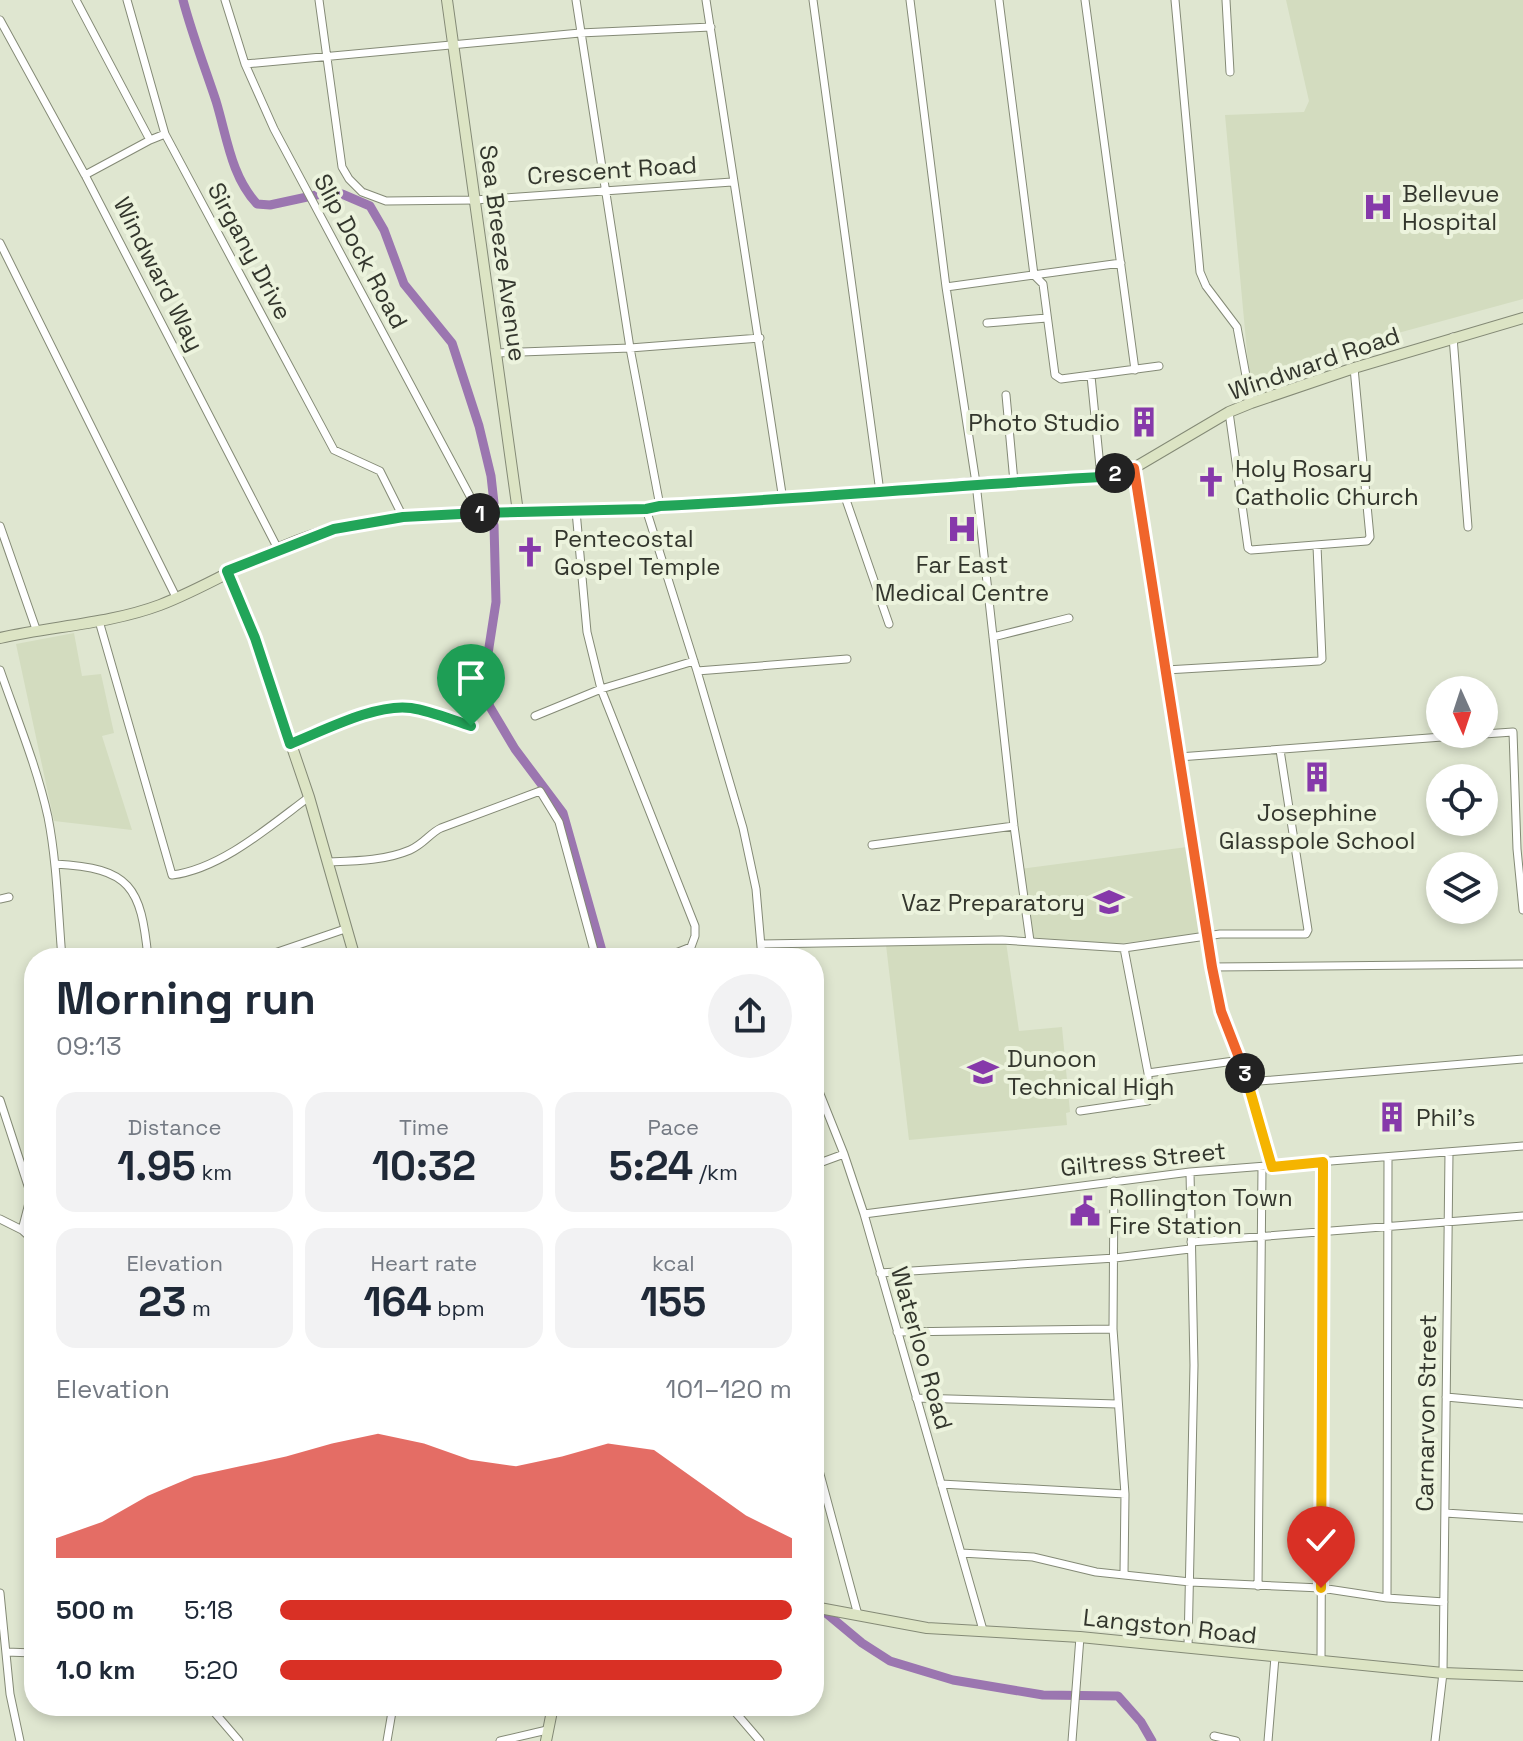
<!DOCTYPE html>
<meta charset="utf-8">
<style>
:root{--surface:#fff;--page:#f2f2f3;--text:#1f2937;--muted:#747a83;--accent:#d93025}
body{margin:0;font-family:"Space Grotesk",sans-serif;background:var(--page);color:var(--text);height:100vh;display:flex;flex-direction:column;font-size:30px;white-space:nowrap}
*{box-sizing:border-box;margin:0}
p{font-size:26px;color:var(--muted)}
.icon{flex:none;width:44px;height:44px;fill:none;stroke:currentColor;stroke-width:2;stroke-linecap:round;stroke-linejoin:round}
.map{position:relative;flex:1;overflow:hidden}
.side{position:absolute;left:24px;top:948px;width:800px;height:768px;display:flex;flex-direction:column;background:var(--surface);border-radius:32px;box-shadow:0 4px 12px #0003}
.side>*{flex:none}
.needle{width:52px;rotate:177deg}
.buttons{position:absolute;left:1426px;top:676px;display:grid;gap:16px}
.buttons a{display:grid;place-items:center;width:72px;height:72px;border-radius:50%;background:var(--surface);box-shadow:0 4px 12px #0003;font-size:40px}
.pin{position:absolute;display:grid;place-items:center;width:68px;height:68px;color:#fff;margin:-82px -34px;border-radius:50% 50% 50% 0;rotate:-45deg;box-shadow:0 0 8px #0007}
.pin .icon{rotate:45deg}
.km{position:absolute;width:40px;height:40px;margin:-20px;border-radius:50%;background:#222;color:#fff;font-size:22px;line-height:40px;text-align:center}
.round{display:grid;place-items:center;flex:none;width:84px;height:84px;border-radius:42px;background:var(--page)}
.headline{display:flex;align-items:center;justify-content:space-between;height:136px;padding:0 32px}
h1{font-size:44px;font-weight:700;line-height:60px}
.stats{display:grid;grid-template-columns:repeat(3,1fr);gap:12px;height:136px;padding:8px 32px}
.stats div{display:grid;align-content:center;border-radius:20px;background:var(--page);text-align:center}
.stats b{font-size:40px;font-weight:700}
.stats small{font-size:22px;font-weight:400}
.stats p{font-size:22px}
.chart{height:224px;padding:16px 32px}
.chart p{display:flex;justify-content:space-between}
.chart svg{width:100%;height:144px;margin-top:8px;fill:var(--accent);opacity:.7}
ul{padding:0 32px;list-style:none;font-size:26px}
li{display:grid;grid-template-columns:128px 96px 1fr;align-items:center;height:60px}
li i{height:20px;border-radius:10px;background:var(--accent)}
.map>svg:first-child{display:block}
</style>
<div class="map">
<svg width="1523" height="1741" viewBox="0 0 1523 1741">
<rect width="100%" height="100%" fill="#dfe6d0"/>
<path fill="#d3dcbf" d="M1286,0H1523V299L1365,342L1250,384L1225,115L1304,112L1309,101Z
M74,633L82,676L101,674L114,733L102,736L132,830L54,821L16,644Z
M1187,847L1200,934L1114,944L1028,937L1020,869Z
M1006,942L1019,1031L1062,1027L1070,1112L1066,1113L1067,1125L909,1140L886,945Z"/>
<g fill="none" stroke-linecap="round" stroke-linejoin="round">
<path stroke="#9b76b0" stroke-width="9" d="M183,0C192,34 205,68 216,101C227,137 231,176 257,204L270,205L321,194H342L370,206L384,230L404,284L452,343L479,426L491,476L494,503
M494,525L496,602L483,686L490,707L515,749L563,813L604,958
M820,1608L862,1643L890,1661L953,1680L1043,1695L1118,1696L1141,1722L1152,1741"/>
<g stroke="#848a76" stroke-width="9">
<path id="street" d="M76,0L150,140L165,134L334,450L380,471L403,517
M127,0L165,134
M225,0L245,64L274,129L479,513
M319,0L342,167L349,179L362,192L386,201L475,200L732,182
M576,0L630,348L660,506
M706,0L783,500
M813,0L880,492
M910,0L946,287L976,483L1014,826L1030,941
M999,0L1034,275L1043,284L1055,375L1061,379L1159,366
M1085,0L1135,370
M1175,0L1200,272L1206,286L1237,327L1251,403
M1226,0L1230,72
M0,20L85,175L278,549
M245,64L580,33L711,27
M85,175L150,140
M0,243L176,597
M946,287L1121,263
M987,323L1047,318
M1453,337L1468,527
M497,353L630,348L760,338
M1091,376L1101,477
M1006,395L1014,482
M1229,412L1248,548L1251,550L1367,541L1370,537L1354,368
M1134,468L1221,1011L1248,1082L1272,1167
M844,494L889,624
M646,509L697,671L743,828L756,889L762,958
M576,511L587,632L601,689L695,926V936L691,947L663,958
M0,526L36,629
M99,621L172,875C221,869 270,826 309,797
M993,637L1069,618
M0,670C17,719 37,767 48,817C57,863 58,911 62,958
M1166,670L1319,661L1322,659L1317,546
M697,671L847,659
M535,716L601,689L694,661
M1484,734L1513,732L1517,849L1523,910
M290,744C323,732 376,703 411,708C431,711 452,720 471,726
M1179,757L1482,734
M872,845L1014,826
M327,862C355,861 384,861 410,850C424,844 430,833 441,828L540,791L559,822L596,958
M55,864C131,868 141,887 148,958
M0,899L9,897
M761,944L1002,940L1124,948L1220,934H1306L1308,930L1280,750
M260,958L345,929
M1212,967L1523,964
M1148,1073L1241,1060
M814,1079L844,1154L864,1214L983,1630
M1248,1082L1523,1059
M0,1100L31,1195L22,1230
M1080,1111L1148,1101V1073L1124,948
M814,1165L844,1154
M1114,1181L1113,1329L1125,1494L1124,1574
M864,1214L1190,1172L1523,1146
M0,1219L22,1230L34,1241
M22,1230L34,1223
M1191,1242L1523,1216
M880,1273L1115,1258L1190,1249
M897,1332L1113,1329
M1446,1397L1523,1404
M916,1398L1117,1404
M814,1452L858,1615
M941,1484L1125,1494
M1445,1513L1523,1518
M961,1553L1033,1557L1096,1572L1190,1582L1321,1588L1387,1598L1444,1602
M1258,1586L1262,1168
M0,1593L10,1694L20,1741
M1387,1598L1388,1157
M1188,1647L1194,1365L1190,1172
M6,1652L34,1653
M1321,1661L1323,1162
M209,1706L239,1741
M730,1706L760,1741
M1214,1736L1236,1741
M387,1741L393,1706
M500,1741L547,1730
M1072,1741L1080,1637
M1268,1741L1275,1657
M1435,1741L1443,1673L1449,1153"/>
</g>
<g stroke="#848a76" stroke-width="12">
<path id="secondary" d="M447,0L518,512
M227,571L255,638L309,797L355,958
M0,638C53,626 109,624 160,605C220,582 274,542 338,528C439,508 543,512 646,509L660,506L783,500L976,483L1101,477L1134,468L1229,412L1251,403L1354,368L1523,318
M814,1607L927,1628L1080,1637L1443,1673L1523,1676
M546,1741L553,1706"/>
</g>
<use href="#street" stroke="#fff" stroke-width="7"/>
<use href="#secondary" stroke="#dce4c4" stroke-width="10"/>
</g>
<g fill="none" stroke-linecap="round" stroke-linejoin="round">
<g stroke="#fff" stroke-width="16">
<path id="split-1" d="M471,726C452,720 431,711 411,708C376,703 323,731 290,744L255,638L227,571L334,529L403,517L480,513"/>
</g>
<g stroke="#fff" stroke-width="16">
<path id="split-2" d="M480,513L646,509L660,506C808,499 954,485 1101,477L1115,473"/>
</g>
<g stroke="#fff" stroke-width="16">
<path id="split-3" d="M1115,473L1134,468L1212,967L1221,1011L1245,1073"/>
</g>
<g stroke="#fff" stroke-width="16">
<path id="split-4" d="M1245,1073L1272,1167L1323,1162L1321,1588"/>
</g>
<use href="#split-1" stroke="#22a559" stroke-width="10"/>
<use href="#split-2" stroke="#22a559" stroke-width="10"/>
<use href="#split-3" stroke="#f0652b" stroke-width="10"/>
<use href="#split-4" stroke="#f5b400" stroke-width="10"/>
</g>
<defs>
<g id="hospital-bare" transform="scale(2.4)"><path d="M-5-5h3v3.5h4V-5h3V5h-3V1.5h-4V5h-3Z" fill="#8639aa" stroke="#ecf3dd" stroke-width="2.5" paint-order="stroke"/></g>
<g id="building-bare" transform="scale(2.4)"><path d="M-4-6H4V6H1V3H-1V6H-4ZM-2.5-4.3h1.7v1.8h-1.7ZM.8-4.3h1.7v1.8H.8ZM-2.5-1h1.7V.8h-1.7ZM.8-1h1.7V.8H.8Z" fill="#8639aa" stroke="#ecf3dd" stroke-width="2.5" paint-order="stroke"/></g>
<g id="church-bare" transform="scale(2.4)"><path d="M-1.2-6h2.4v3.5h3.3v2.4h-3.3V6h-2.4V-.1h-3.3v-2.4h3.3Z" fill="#8639aa" stroke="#ecf3dd" stroke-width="2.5" paint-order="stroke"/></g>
<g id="school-bare" transform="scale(2.4)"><path d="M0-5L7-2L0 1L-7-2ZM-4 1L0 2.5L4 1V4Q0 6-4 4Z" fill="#8639aa" stroke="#ecf3dd" stroke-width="2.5" paint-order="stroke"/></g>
<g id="civic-bare" transform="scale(2.4)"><path d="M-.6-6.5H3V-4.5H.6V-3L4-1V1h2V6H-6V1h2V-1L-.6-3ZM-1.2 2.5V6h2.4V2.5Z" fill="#8639aa" stroke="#ecf3dd" stroke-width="2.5" paint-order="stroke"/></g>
</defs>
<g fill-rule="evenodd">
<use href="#hospital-bare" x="1378" y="207"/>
<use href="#building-bare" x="1144" y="422"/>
<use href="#church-bare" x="1211" y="482"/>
<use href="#hospital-bare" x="962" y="529"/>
<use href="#church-bare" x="530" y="552"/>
<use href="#building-bare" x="1317" y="777"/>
<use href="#school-bare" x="1109" y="902"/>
<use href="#school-bare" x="983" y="1072"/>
<use href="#building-bare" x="1392" y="1117"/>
<use href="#civic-bare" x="1085" y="1211"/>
</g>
<g text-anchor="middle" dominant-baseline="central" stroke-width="8" stroke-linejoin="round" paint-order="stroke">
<g font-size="24" fill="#33362d" stroke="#ecf3dd">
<text transform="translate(612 170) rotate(-4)">Crescent Road</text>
<text transform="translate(250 251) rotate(62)">Sirgany Drive</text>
<text transform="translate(361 251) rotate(62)">Slip Dock Road</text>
<text transform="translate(503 253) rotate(82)">Sea Breeze Avenue</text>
<text transform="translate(159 274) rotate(63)">Windward Way</text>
<text transform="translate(1314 363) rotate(-19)">Windward Road</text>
<text transform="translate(1143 1159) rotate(-6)">Giltress Street</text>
<text transform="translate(922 1348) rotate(74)">Waterloo Road</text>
<text transform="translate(1426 1413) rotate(-89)">Carnarvon Street</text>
<text transform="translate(1170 1626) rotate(6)">Langston Road</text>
</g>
<g font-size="24" fill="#33362d" stroke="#ecf3dd" text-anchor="start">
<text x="1402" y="193">Bellevue<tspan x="1402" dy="28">Hospital</tspan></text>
<text x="1120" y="422" text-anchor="end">Photo Studio</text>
<text x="1235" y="468">Holy Rosary<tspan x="1235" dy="28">Catholic Church</tspan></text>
<text x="554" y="538">Pentecostal<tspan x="554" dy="28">Gospel Temple</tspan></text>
<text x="962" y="564" text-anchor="middle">Far East<tspan x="962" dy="28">Medical Centre</tspan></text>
<text x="1317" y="812" text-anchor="middle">Josephine<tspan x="1317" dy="28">Glasspole School</tspan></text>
<text x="1085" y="902" text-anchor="end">Vaz Preparatory</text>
<text x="1007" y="1058">Dunoon<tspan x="1007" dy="28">Technical High</tspan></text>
<text x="1416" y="1117">Phil's</text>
<text x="1109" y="1197">Rollington Town<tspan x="1109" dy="28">Fire Station</tspan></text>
</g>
</g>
</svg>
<div class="buttons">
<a><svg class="needle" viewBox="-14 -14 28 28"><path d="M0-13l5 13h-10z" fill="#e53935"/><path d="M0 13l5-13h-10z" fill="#747a83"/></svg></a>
<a><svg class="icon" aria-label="locate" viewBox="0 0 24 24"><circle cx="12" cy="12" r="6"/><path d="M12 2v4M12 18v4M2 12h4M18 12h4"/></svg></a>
<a><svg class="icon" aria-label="layers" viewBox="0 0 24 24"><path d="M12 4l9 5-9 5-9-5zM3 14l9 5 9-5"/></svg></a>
</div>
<div class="pin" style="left:471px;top:726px;background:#1e9e55"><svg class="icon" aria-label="arrive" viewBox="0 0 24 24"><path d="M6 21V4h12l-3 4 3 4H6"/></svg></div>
<div class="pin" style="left:1321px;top:1588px;background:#d93025"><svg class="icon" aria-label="check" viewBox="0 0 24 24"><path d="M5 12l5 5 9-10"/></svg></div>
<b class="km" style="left:480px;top:513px">1</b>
<b class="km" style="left:1115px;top:473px">2</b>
<b class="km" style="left:1245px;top:1073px">3</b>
<section class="side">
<div class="headline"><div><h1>Morning run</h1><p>09:13</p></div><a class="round"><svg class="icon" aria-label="share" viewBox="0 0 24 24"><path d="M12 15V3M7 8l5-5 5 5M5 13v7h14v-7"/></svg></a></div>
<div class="stats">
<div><p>Distance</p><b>1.95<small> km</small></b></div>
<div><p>Time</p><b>10:32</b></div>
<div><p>Pace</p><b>5:24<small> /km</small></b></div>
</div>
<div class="stats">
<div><p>Elevation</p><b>23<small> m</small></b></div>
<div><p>Heart rate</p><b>164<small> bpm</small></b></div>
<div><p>kcal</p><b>155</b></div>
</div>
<div class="chart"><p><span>Elevation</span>101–120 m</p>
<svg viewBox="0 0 160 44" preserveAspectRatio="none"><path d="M0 44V38L10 33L20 25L30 19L40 16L50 13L60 9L70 6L80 9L90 14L100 16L110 13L120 9L130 11L140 21L150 31L160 38V44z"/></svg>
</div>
<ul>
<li><b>500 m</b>5:18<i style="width:100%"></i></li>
<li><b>1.0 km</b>5:20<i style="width:98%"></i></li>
</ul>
</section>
</div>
